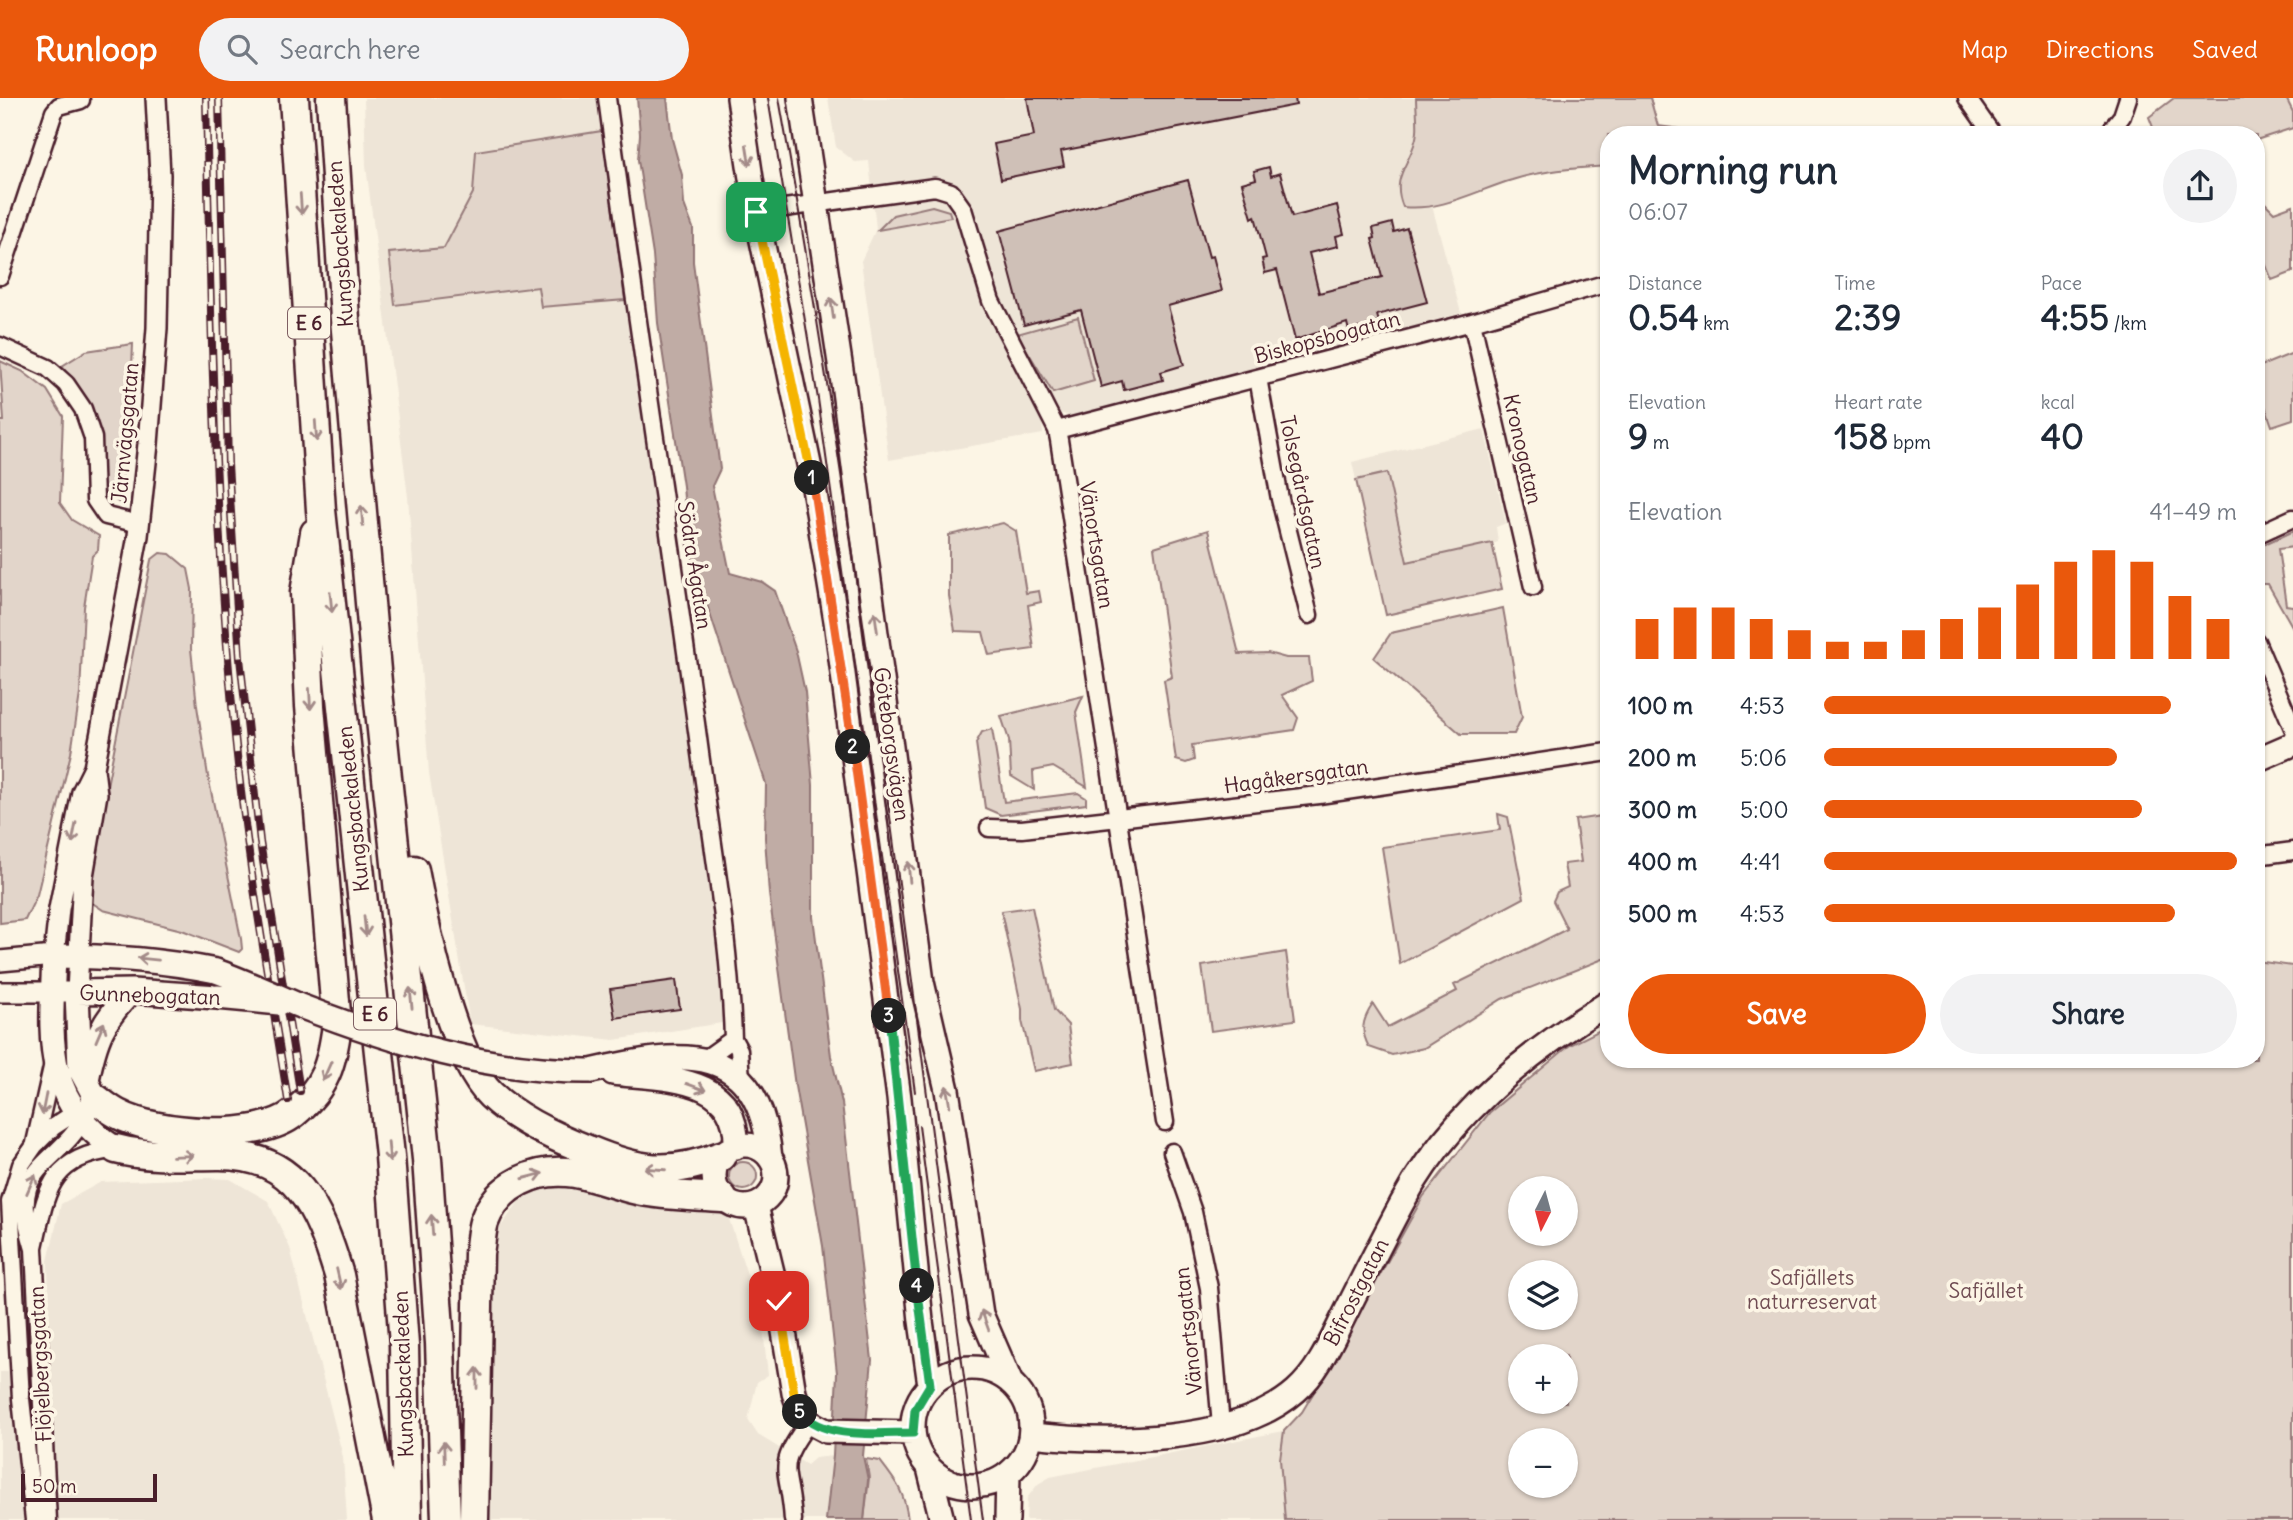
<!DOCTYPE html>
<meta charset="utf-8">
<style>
:root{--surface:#fff;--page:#f2f2f3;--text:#1f2937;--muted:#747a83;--accent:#ea580c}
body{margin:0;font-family:Delius,sans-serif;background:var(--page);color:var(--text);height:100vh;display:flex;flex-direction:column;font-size:26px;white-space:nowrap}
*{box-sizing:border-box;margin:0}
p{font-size:23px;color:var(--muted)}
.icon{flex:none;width:38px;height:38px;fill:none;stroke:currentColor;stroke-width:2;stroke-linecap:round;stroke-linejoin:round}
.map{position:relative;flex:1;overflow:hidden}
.drawer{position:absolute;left:1600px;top:28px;width:665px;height:942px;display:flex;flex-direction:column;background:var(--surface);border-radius:28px;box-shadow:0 2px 5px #0004}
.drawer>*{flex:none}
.needle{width:46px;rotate:186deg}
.fabs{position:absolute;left:1508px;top:1078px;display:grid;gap:14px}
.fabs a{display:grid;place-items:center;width:70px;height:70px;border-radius:50%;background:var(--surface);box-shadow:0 2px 5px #0004;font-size:35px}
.scale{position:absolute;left:21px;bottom:18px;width:136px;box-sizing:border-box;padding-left:7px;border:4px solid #4a1f2b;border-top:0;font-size:19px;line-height:24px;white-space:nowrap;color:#4a1f2b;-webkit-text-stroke:5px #fcf5e5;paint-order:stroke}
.pin{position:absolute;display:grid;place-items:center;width:60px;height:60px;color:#fff;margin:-30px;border-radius:14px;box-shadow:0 4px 10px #0006}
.km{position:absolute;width:35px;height:35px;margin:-18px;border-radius:50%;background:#222;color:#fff;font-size:19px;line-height:35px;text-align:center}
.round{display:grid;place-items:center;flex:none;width:74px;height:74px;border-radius:37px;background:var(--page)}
.headline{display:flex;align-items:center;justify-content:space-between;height:119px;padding:0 28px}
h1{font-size:38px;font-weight:800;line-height:52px}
.metrics{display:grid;grid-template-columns:repeat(3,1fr);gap:10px;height:119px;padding:7px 28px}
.metrics div{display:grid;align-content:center}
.metrics b{font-size:35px;font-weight:800}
.metrics small{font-size:19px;font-weight:400}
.metrics p{font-size:19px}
.chart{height:196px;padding:14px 28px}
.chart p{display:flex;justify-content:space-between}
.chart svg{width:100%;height:126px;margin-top:7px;stroke:var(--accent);stroke-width:6}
.cta{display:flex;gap:14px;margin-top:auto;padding:14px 28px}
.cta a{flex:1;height:80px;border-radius:42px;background:var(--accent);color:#fff;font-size:28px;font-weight:800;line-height:80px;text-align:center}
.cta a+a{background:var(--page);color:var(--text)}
ul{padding:0 28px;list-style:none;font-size:23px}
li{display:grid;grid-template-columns:112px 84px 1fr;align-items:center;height:52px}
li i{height:18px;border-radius:9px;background:var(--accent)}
header{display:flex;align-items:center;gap:42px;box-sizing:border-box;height:98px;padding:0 35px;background:var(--accent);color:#fff}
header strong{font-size:33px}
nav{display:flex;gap:38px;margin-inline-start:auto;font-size:24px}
.search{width:490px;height:63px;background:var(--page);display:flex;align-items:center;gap:18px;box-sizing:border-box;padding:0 24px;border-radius:38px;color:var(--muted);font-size:26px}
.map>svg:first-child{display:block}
</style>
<header>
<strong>Runloop</strong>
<div class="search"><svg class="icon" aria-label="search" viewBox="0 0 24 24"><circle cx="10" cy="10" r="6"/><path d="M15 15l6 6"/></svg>Search here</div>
<nav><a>Map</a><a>Directions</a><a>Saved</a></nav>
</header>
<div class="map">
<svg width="2293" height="1422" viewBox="0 0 2293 1422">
<rect width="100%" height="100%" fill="#fcf5e5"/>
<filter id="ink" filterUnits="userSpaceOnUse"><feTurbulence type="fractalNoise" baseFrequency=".0143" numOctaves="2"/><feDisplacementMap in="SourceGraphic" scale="14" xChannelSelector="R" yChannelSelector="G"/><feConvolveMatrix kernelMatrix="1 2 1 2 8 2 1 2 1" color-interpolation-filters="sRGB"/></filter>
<g filter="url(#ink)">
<path fill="#eee5d7" d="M364,0H618L690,522L741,922L614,942L470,926L429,675L408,399L366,68Z
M828,0H1416L1428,93L1461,215L1262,272L1072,319L1060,315L1042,326L1043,336L889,362L861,163L876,131L869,63L855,64L836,49Z
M1484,331L1506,425L1496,429L1498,444L1492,446L1502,491L1386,517L1352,364Z
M207,1080L230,1081L268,1103L290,1150L343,1359L347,1422H0V1274L50,1273L48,1163L61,1106L101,1084Z
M530,1088L601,1094L727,1115L762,1222L768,1277L757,1284L748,1322L758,1337L807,1367L815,1360L833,1358L826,1422H485L489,1145Z
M1284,1333L1280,1361L1285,1422H1026L1027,1400L1038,1386L1050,1379Z"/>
<path fill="#e2d5ca" stroke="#967a7a" stroke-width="2" fill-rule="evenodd" d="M1416,0H1650L1658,28L1703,34L1704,37H1608V68C1577,70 1542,72 1512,82C1475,93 1443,113 1403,109C1389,76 1414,64 1417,34C1418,23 1416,11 1416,0Z
M2174,0H2286L2293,14V30L2256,42V37H2156L2149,19Z
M602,33L625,202L541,209L538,189L395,207L389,155L444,150L473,95L476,53Z
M2265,105L2274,114L2293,107V174L2272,182L2262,158L2256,160V109Z
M932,108L949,113L951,119L878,132L893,117Z
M1078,219L1094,283L1053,295L1017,236Z
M133,246L129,344L120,405L101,393C102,330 101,319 62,268L86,253Z
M2293,255V321L2272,328L2264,305L2256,306V270Z
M0,263L22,273L47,292L63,318L60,405L72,422L99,438L98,452L92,458L84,509L80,596L71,655L37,797L25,822L0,825V323H4Z
M1387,375L1407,464L1492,445L1502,491L1386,517L1356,382Z
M1003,425L1016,433L1026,495L1039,493L1041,504L1028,507L1034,551L989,557L983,534L955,533L949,498V437Z
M1208,432L1239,556L1268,555L1286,560H1309L1312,583L1282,597L1298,620L1294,632L1192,647L1194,662L1186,665L1176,662L1164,582L1172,579L1154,449Z
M2293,433V449L2278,451L2286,507L2293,508V530L2268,486H2256V450Z
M160,455L170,456L188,471L192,491L191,551L197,608L208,678L241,841L242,851L239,854L182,832L103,812L91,804L90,775L151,462Z
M1503,510L1522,619L1514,636H1461L1374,560L1391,535Z
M1083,598L1076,614L1087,689L1053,669L1033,673L1034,692L1011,678L1009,642L1001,618Z
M992,631L1004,704L1078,695L1086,700V706L1001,717L985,710L976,645L982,634Z
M1498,716L1508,719L1524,800L1400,866L1382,749L1500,732Z
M1608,717V770L1605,771L1608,781V859L1502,901L1424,950L1392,957L1369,949C1360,933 1362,922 1373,906L1388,929L1457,893L1454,887L1567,831L1553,803L1557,794L1568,789L1564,766L1581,764L1575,722Z
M1032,809L1054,912L1068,927L1073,965L1034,973L1022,923V911L1001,813Z
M1286,854L1295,922L1211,933L1202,868Z
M2256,863L2293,868V1422H1285L1280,1361L1284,1333L1302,1314L1329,1269L1423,1099L1490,1014L1570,947L1608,928V961H2256ZM1521,1090H1566V1136H1521ZM1521,1174H1566V1220H1521ZM1521,1258H1566V1304H1521ZM1521,1342H1566V1388H1521Z
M729 1078a14 14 0 1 1 28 0a14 14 0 1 1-28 0Z
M866,1361L880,1363C897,1385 905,1395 908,1422H864L869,1380Z"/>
<path fill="#c0aca5" stroke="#917474" stroke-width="2" d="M637,0H667L672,41L682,77L684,106L693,130V164L720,371L712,388L730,475L762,484L775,493L796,553L805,594L813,687V819L831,958L842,1005L872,1262L863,1358L868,1382L864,1422H826L833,1358L837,1275L823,1148L795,988L769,796L765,740L766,686L688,449L683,388L658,225L653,157L638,62L640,36Z"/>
<path fill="#cfc0b7" stroke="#4a1f2b" stroke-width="2" d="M1027,0H1295L1296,7L1061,53L1064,68L1001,81L994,46L1034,38Z
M1269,69L1271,78L1280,75L1292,119L1337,107L1344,136L1336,138L1338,148L1309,155L1319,195L1382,179L1372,141L1375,140L1373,130L1392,125L1394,134L1407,130L1427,204L1377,217L1379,224L1349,233L1347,225L1295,242L1277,172L1265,175L1262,161L1266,160L1255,118L1252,120L1242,85L1256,81L1254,73Z
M1188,82L1209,159L1213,158L1222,193L1168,208L1184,267L1161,274L1163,282L1124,292L1122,283L1101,289L1081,212L1024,227L999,133Z
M676,882L680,911L615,920L610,891Z"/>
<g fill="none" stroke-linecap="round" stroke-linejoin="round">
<g stroke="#4a1f2b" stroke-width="21">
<path id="minor" d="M607,0C635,214 669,427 698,640C711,740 730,840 733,941L739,952L741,981
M1967,0L1993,37
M2107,37L2122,18L2128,0
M756,114L935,89L951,94L963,111L991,203L1057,332L1059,342L1165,1024
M0,178L54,14L59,8L81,2
M1472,224L1533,489
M0,248L48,270L66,286L83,311L93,340L95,402L106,418L139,426
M1258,280L1280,401L1309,517
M1057,332L1472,224L1608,185
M2256,437L2293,420
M2256,543L2293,630
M989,730L1022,731L1319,697L1608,654
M2256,758L2293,753
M705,961L733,941
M35,1045L53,965
M1172,1054L1193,1114L1209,1190L1221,1328
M34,1149C47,1091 49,1060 116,1051
M34,1422L21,1301L10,1104L21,1067L35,1047L53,1029L82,1010
M48,1422L34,1151C6,1064 54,1074 88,1015
M793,1422C790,1369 773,1372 809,1324"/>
</g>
<g stroke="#4a1f2b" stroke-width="24">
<path id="tertiary" d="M0,863L54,858L59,811L82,694L94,670L138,438L148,346L157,230L160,77L156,0
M0,894H77L83,778L97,696L94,671"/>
</g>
<g stroke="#4a1f2b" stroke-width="28">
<path id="secondary" d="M739,0L756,114L814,390L836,523L899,1000L921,1223L930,1287
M800,0L843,285L922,884L947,992L981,1216L1011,1285
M2256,662L2293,646
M591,973C683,952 759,941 770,1060
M613,975C666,981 739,977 736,1049
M87,982C95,942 102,922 132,893
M96,1001L80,971L77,894L132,893L217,899
M714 1078a31 31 0 1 1 62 0a31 31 0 1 1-62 0Z
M116,1051C41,1003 51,937 54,858C109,858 161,862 216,873
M756,1108L779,1203L794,1295L801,1315L809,1324L826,1333L913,1335
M913 1329a59 59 0 1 1 118 0a59 59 0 1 1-118 0Z
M1031,1337C1107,1345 1235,1347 1296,1293C1318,1274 1331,1244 1344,1218C1363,1180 1382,1142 1402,1105C1448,1019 1526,955 1608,905
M929,1370L942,1422
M1007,1422L1008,1376"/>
</g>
<g stroke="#4a1f2b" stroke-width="33">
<path id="motorway" d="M294,0L321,412L390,1058L404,1247L407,1422
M331,0L345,221L377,584L427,1061L440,1245L446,1422
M414,772C424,827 452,960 491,997C517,1022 554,1039 588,1052C638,1073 669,1078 721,1058
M96,1001C103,1006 110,1012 118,1016C156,1037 259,1044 294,1015C326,989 332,965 337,927L310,608L305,495L315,435
M116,1051C150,1060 182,1057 218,1057C297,1056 319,1111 339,1177L387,1422
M474,1422L479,1155C481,1145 481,1134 484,1124C498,1086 536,1069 575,1075C596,1079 616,1087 637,1092C664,1098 694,1098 722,1100"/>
</g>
<use href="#minor" stroke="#fcf5e5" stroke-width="16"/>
<use href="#tertiary" stroke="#fcf5e5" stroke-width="19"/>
<use href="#secondary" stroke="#fcf5e5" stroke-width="23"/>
<use href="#motorway" stroke="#fcf5e5" stroke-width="28"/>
<path stroke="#4a1f2b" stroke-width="2" d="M768,0L818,301L915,994
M779,0C864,471 919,948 983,1422
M919,1028L971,1422"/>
<g stroke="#4a1f2b" stroke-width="8">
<path id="rail" d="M206,0C211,222 214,446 238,667C250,779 270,890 288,1002
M219,0L228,366L240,560L260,744L300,993"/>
</g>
<use href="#rail" stroke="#fcf5e5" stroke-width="5" stroke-dasharray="16" stroke-linecap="butt"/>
<g stroke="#4a1f2b" stroke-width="28" stroke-linecap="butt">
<path id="secondary-bridge" d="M216,873C244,883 272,896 300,908C393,944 490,974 591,973
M217,899L279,905"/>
</g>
<use href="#secondary-bridge" stroke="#fcf5e5" stroke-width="23"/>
</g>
<defs><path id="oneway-shaft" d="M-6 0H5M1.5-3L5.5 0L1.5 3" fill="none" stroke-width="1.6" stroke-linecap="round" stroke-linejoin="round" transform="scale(1.75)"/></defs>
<g stroke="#a38a88">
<use href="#oneway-shaft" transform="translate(748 57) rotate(81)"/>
<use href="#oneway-shaft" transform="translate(301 106) rotate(86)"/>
<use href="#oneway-shaft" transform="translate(832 210) rotate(-98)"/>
<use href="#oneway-shaft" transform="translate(316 333) rotate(86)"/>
<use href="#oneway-shaft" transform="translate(362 418) rotate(-95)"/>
<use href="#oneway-shaft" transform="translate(331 504) rotate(84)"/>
<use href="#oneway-shaft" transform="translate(876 524) rotate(-98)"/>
<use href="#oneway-shaft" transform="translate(310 601) rotate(87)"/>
<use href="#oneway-shaft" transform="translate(74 735) rotate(101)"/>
<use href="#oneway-shaft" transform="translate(909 774) rotate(-95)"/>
<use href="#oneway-shaft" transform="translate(365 828) rotate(84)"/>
<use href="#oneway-shaft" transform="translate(148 861) rotate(-174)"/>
<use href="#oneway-shaft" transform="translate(411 900) rotate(-96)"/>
<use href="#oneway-shaft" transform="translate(100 934) rotate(-67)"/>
<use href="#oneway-shaft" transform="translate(327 973) rotate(114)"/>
<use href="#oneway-shaft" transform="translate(696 989) rotate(20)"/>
<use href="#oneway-shaft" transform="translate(948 998) rotate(-100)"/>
<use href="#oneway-shaft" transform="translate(44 1006) rotate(101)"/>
<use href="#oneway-shaft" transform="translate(389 1054) rotate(85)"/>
<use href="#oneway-shaft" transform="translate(183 1058) rotate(-2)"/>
<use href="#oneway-shaft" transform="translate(655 1071) rotate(-176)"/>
<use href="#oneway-shaft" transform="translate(533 1078) rotate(-15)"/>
<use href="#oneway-shaft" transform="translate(31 1086) rotate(-66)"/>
<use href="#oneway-shaft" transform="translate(432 1127) rotate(-94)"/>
<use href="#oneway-shaft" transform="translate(339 1181) rotate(77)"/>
<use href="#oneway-shaft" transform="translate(985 1222) rotate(-110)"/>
<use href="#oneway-shaft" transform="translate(477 1280) rotate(-90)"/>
<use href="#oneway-shaft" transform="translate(444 1354) rotate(-92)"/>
</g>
</g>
<g fill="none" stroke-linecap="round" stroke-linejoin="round" filter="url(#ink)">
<g stroke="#fff" stroke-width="14">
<path id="split-1" d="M756,114L812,380"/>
</g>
<g stroke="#fff" stroke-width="14">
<path id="split-2" d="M812,380L853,649"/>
</g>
<g stroke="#fff" stroke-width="14">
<path id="split-3" d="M853,649L889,918"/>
</g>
<g stroke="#fff" stroke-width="14">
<path id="split-4" d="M889,918L917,1188"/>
</g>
<g stroke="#fff" stroke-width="14">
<path id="split-5" d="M800,1314C825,1342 878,1335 913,1335L915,1312L930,1287L917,1188"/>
</g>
<g stroke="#fff" stroke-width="14">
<path id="split-6" d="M779,1203L794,1295L800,1314"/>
</g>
<use href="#split-1" stroke="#f5b400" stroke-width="9"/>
<use href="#split-2" stroke="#f0652b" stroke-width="9"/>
<use href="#split-3" stroke="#f0652b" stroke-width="9"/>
<use href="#split-4" stroke="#22a559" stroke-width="9"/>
<use href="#split-5" stroke="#22a559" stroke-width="9"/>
<use href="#split-6" stroke="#f5b400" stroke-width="9"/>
</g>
<g text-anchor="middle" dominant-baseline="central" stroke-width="7" stroke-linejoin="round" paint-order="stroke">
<g fill="#fcf5e5" stroke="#7f5f63" stroke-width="2">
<rect x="288" y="209.5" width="42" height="31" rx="5"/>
<rect x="354" y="900.5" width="42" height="31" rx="5"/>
</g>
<g font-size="19" font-weight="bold" fill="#4a1f2b">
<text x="309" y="225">E 6</text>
<text x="375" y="916">E 6</text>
</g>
<g font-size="21" fill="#4a1f2b" stroke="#fcf5e5">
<text transform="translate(340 146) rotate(-94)">Kungsbackaleden</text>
<text transform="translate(1327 239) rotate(-15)">Biskopsbogatan</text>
<text transform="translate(125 335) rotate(-85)">Järnvägsgatan</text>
<text transform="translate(1523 351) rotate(77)">Kronogatan</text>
<text transform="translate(1303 394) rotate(78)">Tolsegårdsgatan</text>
<text transform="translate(1097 447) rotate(81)">Vänortsgatan</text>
<text transform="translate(695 467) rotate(81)">Södra Ågatan</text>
<text transform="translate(892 646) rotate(82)">Göteborgsvägen</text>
<text transform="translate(1296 678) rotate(-8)">Hagåkersgatan</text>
<text transform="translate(353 711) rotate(-96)">Kungsbackaleden</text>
<text transform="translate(150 897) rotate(2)">Gunnebogatan</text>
<text transform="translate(1356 1194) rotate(-63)">Bifrostgatan</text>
<text transform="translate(1188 1233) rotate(-96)">Vänortsgatan</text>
<text transform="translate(40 1266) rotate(-93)">Flöjelbergsgatan</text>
<text transform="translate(403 1276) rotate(-92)">Kungsbackaleden</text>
</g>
<g font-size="21" fill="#704c53" stroke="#fcf5e5">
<text x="1812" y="1179">Safjällets<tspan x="1812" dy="24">naturreservat</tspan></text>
<text x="1986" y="1192">Safjället</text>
</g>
</g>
</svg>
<div class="fabs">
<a><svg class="needle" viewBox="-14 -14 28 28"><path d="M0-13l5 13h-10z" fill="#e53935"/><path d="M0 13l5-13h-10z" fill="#747a83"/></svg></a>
<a><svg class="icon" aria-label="layers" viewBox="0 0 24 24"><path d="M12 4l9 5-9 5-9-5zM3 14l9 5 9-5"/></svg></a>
<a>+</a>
<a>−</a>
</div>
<div class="scale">50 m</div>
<div class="pin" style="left:756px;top:114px;background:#1e9e55"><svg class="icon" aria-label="arrive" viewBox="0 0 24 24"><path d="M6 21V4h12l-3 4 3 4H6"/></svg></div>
<div class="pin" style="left:779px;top:1203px;background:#d93025"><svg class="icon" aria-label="check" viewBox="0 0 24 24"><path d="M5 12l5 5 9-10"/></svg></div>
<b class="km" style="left:812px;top:380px">1</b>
<b class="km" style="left:853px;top:649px">2</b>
<b class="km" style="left:889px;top:918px">3</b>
<b class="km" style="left:917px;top:1188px">4</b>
<b class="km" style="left:800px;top:1314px">5</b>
<section class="drawer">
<div class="headline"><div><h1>Morning run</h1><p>06:07</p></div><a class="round"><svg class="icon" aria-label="share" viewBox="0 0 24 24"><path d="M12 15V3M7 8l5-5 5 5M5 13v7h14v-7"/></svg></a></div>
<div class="metrics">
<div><p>Distance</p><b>0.54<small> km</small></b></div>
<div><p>Time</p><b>2:39</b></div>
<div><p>Pace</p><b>4:55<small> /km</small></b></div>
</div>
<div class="metrics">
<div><p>Elevation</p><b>9<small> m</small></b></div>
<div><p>Heart rate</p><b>158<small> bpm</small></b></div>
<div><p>kcal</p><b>40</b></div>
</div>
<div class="chart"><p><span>Elevation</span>41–49 m</p>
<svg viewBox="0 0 160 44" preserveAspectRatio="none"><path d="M5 44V30M15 44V26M25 44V26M35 44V30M45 44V34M55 44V38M65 44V38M75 44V34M85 44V30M95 44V26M105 44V18M115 44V10M125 44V6M135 44V10M145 44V22M155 44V30"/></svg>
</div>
<ul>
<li><b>100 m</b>4:53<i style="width:84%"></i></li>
<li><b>200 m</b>5:06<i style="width:71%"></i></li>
<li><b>300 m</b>5:00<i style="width:77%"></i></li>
<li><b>400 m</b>4:41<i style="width:100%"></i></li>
<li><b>500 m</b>4:53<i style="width:85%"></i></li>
</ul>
<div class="cta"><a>Save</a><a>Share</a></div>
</section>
</div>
